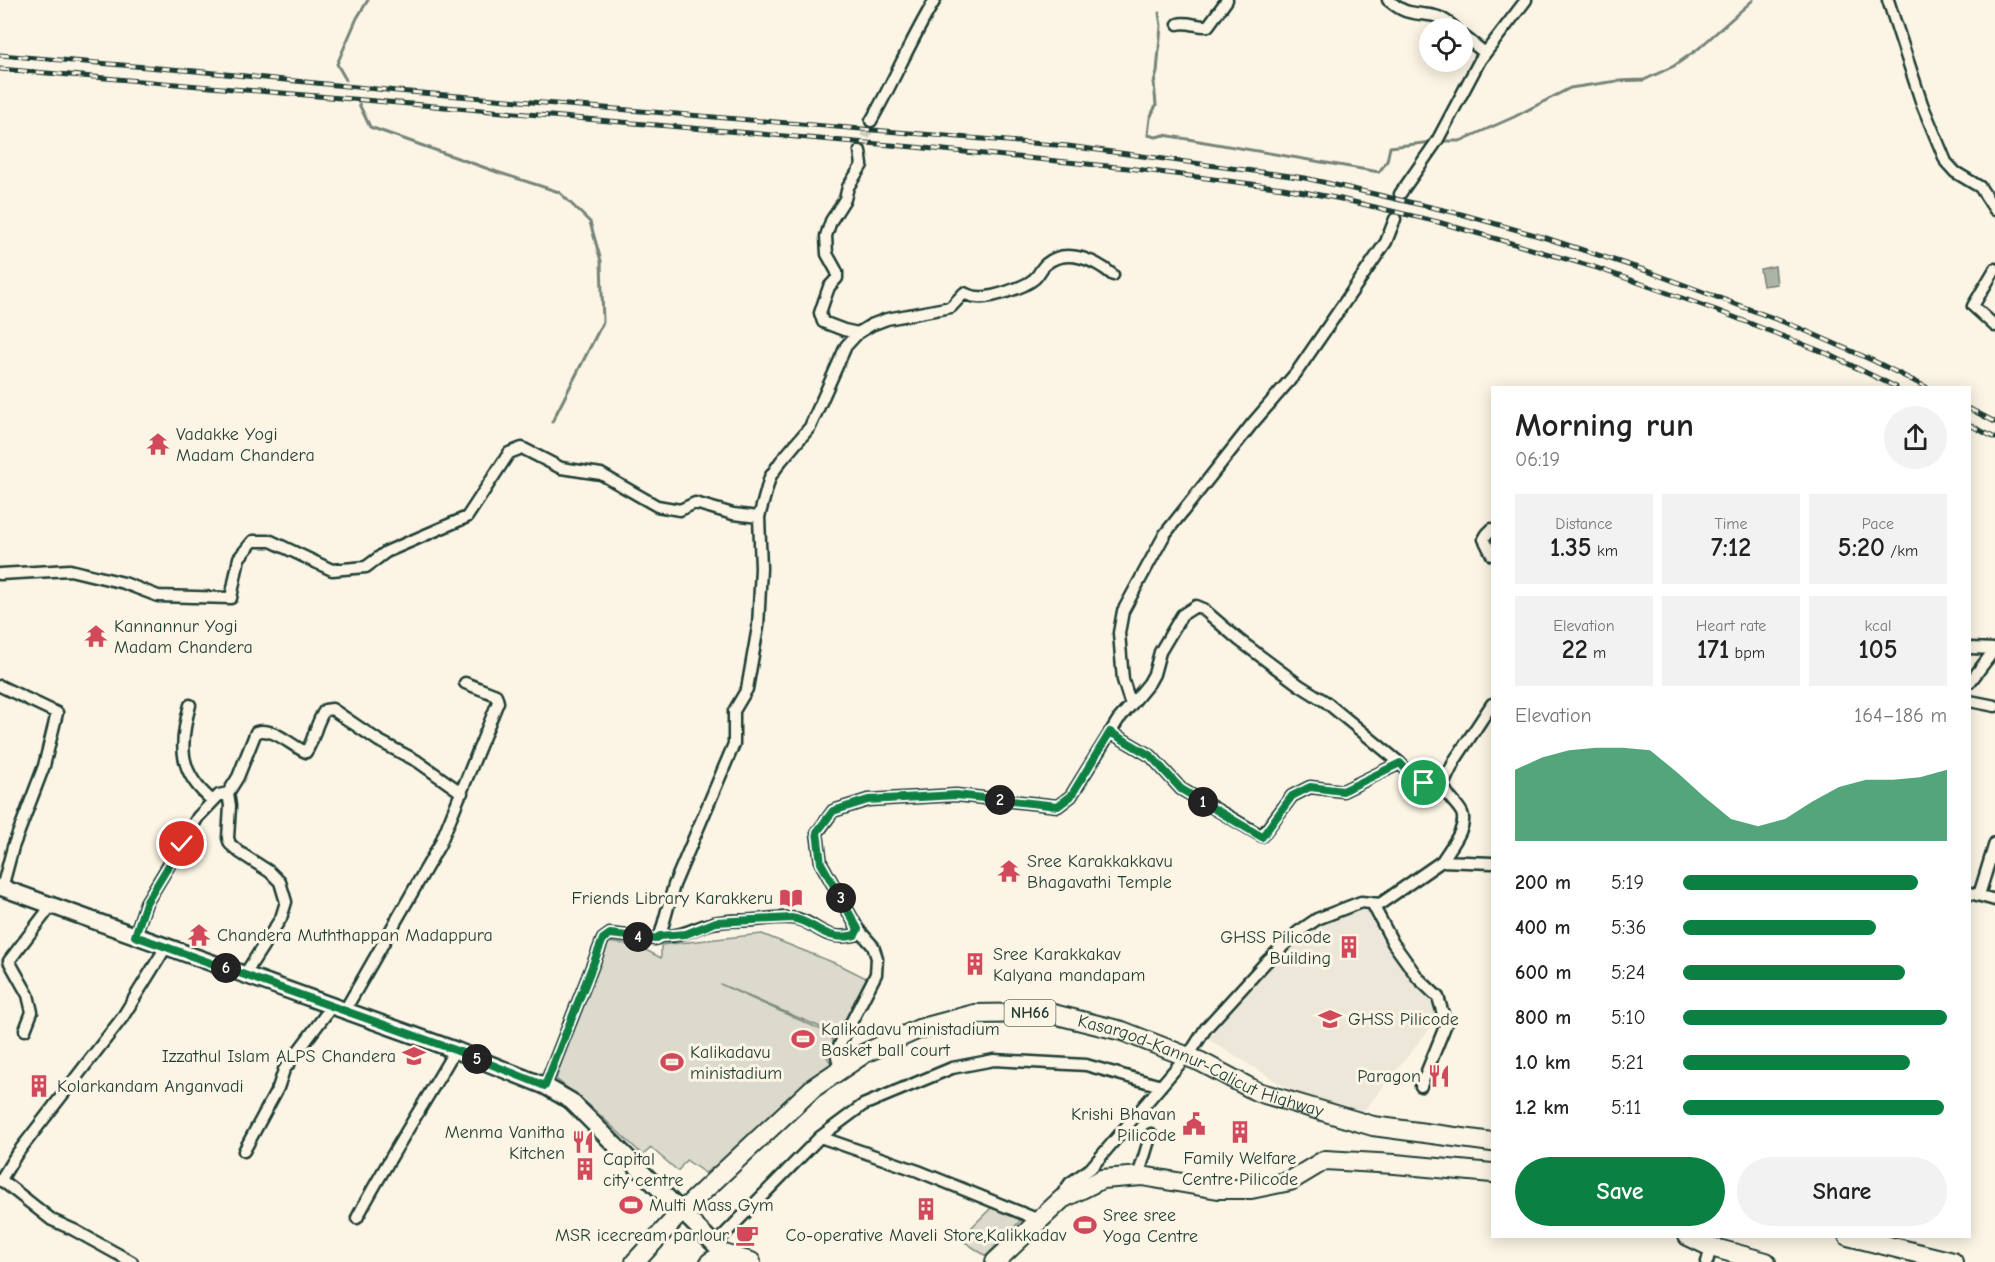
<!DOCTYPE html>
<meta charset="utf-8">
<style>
:root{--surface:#fff;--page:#f2f2f2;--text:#222;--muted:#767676;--accent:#0b8043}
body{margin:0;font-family:"Comic Neue",sans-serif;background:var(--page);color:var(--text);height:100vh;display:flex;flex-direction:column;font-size:22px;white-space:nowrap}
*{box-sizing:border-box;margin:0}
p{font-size:20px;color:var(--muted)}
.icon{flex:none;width:33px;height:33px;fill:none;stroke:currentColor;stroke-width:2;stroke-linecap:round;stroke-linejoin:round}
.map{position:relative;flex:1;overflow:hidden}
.drawer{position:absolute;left:1491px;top:386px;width:480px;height:852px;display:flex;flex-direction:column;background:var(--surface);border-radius:0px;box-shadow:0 3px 15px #0003}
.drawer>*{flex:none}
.controls{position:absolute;left:1419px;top:18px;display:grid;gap:12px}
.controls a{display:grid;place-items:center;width:54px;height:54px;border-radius:50%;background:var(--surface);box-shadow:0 3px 15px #0003;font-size:30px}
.pin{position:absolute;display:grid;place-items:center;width:51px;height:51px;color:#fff;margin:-26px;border:3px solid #fff;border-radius:50%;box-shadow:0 2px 6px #0007}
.km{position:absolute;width:30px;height:30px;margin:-15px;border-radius:50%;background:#222;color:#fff;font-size:16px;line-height:30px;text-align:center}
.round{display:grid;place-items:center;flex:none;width:63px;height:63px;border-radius:32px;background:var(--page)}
.headline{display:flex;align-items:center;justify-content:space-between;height:102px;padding:0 24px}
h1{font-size:33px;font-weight:800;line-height:45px}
.figures{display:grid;grid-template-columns:repeat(3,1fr);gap:9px;height:102px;padding:6px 24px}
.figures div{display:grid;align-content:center;border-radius:0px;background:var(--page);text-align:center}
.figures b{font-size:26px;font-weight:800}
.figures small{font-size:16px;font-weight:400}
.figures p{font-size:16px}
.chart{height:168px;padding:12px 24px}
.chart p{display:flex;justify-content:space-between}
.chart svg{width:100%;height:108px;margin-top:6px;fill:var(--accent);opacity:.7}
.primary-button{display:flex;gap:12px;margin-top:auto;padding:12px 24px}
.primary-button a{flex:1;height:69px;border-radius:36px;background:var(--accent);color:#fff;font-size:24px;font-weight:800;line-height:69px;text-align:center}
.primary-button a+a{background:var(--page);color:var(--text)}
ul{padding:0 24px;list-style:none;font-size:20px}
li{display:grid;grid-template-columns:96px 72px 1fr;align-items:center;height:45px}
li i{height:15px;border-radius:8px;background:var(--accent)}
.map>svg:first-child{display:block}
</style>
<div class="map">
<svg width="1995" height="1262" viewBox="0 0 1995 1262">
<rect width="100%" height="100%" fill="#fcf5e5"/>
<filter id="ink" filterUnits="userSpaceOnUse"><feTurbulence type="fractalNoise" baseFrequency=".0167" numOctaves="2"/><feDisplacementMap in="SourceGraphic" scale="12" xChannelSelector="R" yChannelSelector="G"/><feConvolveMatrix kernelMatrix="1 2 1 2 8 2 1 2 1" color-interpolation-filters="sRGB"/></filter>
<g filter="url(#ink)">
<path fill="#ece7d8" d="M1360,905L1370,907L1379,936L1429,994L1440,1016L1351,1127L1206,1038L1282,948L1315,922Z"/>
<path fill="#dcdacc" stroke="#7e8c80" stroke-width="1.5" d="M762,934L842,966L868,979L839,1035L720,984L835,1036L832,1039L835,1043L827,1057L832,1065L727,1159L705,1173L686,1160L678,1171L651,1148L643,1155L589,1105L556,1079L573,1026L606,942L638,946L661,958V945Z
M994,1205L1021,1220L986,1256L960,1239Z"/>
<path fill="#aeb3a7" stroke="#758479" stroke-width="1.5" d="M1775,266L1777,284L1763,286L1760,269Z"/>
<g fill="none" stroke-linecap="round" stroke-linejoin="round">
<path stroke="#758479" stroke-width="3" d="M1159,13L1161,26L1157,72L1154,83L1156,105L1150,118L1148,135L1156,137L1164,135L1379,172L1387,161L1390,147L1432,142
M346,80L337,64L357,18L368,0
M359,104L370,127L497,172L559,192L590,222L601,261L603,322L552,422
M1441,141H1460L1514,117L1570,88L1617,81L1644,80L1674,66L1698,49L1753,0"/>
<path stroke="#d0d0c2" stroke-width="10" stroke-dasharray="10 5" stroke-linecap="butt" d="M860,151L871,121"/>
<g stroke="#1f3d34" stroke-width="15">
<path id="minor" d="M1388,0C1395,5 1401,11 1409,12C1431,17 1436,11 1455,28
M1888,0L1922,104L1946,162L1955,172L1980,187L1995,210
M1178,24C1187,21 1198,27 1208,26L1227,0
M1462,35L1485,53
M871,121C894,81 911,39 935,0
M1400,194L1437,141L1480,60L1526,0
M1995,269L1973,306L1995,326
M858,333L844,330L823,322L820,313L824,301L829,287L837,278V272L827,254L826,236L831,221L845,199L848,187L862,165L860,151
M1492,529L1487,534L1484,539L1492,555
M0,574L70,570L124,583L158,596L231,598L239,558L253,541H271L332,570L366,567L386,552L467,517L509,453L522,448L561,468L601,474L657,506L680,510L695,503L733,514L759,517
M1970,648L1995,649
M1970,682L1995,649
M0,686L57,713L44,766L13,847L2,888
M1970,701L1995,706
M190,705C179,745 178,773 213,801
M1131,705L1149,683L1154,674L1160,652L1182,615L1196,606L1203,609L1239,640L1299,685L1326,702L1400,763L1413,777L1433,787L1443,785
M1110,732L1151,756L1181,789L1262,836L1292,796L1310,787L1343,791L1400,763
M1442,861C1449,849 1468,828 1462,813C1457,803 1448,799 1443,785L1455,760L1492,704
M1970,893L1995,900
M1979,895L1995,843
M1372,903L1393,943L1418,978L1438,997L1446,1024L1421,1086
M135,936L146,903L198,817L219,795L228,793
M660,936C684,937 692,928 713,923C726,920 741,921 754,920C766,919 779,917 791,918C815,919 821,943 855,935L858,929
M245,974L281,918L286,902L280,882L270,872L239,852L230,844L228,838L230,806L228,793L238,777L256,732C273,726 291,746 306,752C315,739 315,723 325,710L332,709L379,741L417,761L462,793
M345,1010L440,844L498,702L496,695L465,683
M25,1030L32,1012L28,995L9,961L51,906
M840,1070L836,1052L876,974L877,958L873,946L858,929L821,863L817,833L833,811L868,800L956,795L1058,806L1071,796L1118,720L1131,705L1123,680L1119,633L1123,611L1165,534L1252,424L1296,373L1386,242L1395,219
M545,1086L603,939L610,934L655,939L660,936L674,885L734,744V711L747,689L758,627L761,568L759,517L770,477L781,461L810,427L846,346L858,333L871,325L887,319L951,307L964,293C968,295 973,297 978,297C990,299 1025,287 1034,279C1039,275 1041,268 1046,264C1066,247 1095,260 1113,275
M820,1137L918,1171L1039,1220
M244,1151L278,1088L284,1070L332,1006
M1142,1176L1140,1170L1151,1134
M0,1179L52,1220L74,1230L132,1262
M0,1181L16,1155L122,1018L166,947
M1061,1196L1070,1183L1091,1168L1194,1047L1206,1028L1266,962L1298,932L1317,919L1361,902L1380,904L1442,861L1492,863
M357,1218C387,1161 423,1106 455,1050
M714,1245L820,1137L863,1105L952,1068L994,1060L1086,1065L1161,1086
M1707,1262L1711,1247"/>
</g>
<g stroke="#1f3d34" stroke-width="20">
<path id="secondary" d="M0,887L455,1050L545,1086L571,1101L724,1254"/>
</g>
<g stroke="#1f3d34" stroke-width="22">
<g id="trunk">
<path d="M1688,1236L1711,1247L1766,1262"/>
<path d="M1848,1236L1953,1262"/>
<path id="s1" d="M635,1262L681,1212L813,1088L865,1053L919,1029L975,1014L1049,1013L1122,1031L1201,1062L1258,1092L1373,1126L1492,1142"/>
<path d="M710,1262L724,1254L751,1262"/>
<path d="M995,1262L1062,1199L1102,1179L1142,1176L1218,1189H1251L1290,1181L1325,1160L1395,1164L1492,1173"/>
</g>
</g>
<use href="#minor" stroke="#fcf5e5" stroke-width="10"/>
<use href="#secondary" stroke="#fcf5e5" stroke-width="15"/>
<use href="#trunk" stroke="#fcf5e5" stroke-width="18"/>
<g stroke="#1f3d34" stroke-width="5">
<path id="rail" d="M0,55L195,71L397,91L1068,146L1305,178L1461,214L1546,238L1647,271L1797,327L1874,361L1926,387
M0,69L914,147L1128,168L1283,188L1341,199L1438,222L1594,267L1716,310L1828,354L1896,387
M1970,409L1995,422
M1970,425L1995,438"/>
</g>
<use href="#rail" stroke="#fcf5e5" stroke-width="3" stroke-dasharray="9" stroke-linecap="butt"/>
</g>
</g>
<g fill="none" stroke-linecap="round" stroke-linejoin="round" filter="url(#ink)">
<g stroke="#fff" stroke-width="12">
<path id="route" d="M182,844L146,903L135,936L455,1050L545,1086L603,939L610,934L655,939L660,936L686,934L716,922L791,918C816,921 823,943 855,935L858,929L821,863L817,832L833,811L868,800L956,795L1058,806L1071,796L1110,732L1151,756L1181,789L1262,837L1292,796L1310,787L1343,791L1400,763L1413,777L1424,783"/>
</g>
<use href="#route" stroke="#0b8043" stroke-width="8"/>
</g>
<defs>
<g id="temple-bare" transform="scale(1.8)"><path d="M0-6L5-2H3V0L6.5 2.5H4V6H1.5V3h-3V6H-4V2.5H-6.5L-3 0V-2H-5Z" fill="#d1495b" stroke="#fcf5e5" stroke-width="2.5" paint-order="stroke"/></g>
<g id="library-bare" transform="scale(1.8)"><path d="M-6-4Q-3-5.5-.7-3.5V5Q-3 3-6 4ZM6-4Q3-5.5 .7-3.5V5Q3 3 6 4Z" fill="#d1495b" stroke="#fcf5e5" stroke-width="2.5" paint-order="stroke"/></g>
<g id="building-bare" transform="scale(1.8)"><path d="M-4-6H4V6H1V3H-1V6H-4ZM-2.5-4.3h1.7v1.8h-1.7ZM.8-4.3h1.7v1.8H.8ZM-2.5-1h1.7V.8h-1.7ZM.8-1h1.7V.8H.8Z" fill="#d1495b" stroke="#fcf5e5" stroke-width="2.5" paint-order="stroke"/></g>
<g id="school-bare" transform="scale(1.8)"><path d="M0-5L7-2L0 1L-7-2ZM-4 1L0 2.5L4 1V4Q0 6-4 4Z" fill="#d1495b" stroke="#fcf5e5" stroke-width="2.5" paint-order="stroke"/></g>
<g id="stadium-bare" transform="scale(1.8)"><path d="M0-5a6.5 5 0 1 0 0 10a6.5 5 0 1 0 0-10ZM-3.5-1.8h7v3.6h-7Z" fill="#d1495b" stroke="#fcf5e5" stroke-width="2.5" paint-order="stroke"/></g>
<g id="restaurant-bare" transform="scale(1.8)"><path d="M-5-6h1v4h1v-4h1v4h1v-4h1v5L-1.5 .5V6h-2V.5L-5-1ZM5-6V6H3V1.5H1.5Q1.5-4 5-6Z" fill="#d1495b" stroke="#fcf5e5" stroke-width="2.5" paint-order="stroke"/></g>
<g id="civic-bare" transform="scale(1.8)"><path d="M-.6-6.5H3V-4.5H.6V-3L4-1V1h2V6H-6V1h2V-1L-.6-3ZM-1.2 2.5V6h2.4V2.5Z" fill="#d1495b" stroke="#fcf5e5" stroke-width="2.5" paint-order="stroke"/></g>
<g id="cafe-bare" transform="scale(1.8)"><path d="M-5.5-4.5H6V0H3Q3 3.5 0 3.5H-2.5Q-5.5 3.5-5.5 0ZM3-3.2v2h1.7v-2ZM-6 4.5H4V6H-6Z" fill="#d1495b" stroke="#fcf5e5" stroke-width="2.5" paint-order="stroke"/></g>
</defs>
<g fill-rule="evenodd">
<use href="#temple-bare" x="158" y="444"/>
<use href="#temple-bare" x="96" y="636"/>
<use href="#temple-bare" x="1009" y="871"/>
<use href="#library-bare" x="791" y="898"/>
<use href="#temple-bare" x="199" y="935"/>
<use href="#building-bare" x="1349" y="947"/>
<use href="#building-bare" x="975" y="964"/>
<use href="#school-bare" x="1330" y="1019"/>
<use href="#stadium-bare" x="803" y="1039"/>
<use href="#school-bare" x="414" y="1056"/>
<use href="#stadium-bare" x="672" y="1062"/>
<use href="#restaurant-bare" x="1439" y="1076"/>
<use href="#building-bare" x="39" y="1086"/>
<use href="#civic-bare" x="1194" y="1124"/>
<use href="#building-bare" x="1240" y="1132"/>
<use href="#restaurant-bare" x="583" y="1142"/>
<use href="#building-bare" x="585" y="1169"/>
<use href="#stadium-bare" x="631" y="1205"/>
<use href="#building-bare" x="926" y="1209"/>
<use href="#stadium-bare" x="1085" y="1225"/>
<use href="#cafe-bare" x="747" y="1235"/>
</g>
<g text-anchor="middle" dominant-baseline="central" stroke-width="6" stroke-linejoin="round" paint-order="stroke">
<rect fill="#fcf5e5" stroke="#617469" stroke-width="1.5" x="1004.5" y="1000" width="51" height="26" rx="4.5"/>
<g font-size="16" font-weight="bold" fill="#1f3d34">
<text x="1030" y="1013">NH66</text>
</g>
<g font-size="18" fill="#1f3d34" stroke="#fcf5e5" text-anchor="start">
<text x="176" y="434">Vadakke Yogi<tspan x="176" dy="21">Madam Chandera</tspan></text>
<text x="114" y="626">Kannannur Yogi<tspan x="114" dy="21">Madam Chandera</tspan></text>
<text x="1027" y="861">Sree Karakkakkavu<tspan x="1027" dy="21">Bhagavathi Temple</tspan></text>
<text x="773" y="898" text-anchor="end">Friends Library Karakkeru</text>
<text x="217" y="935">Chandera Muththappan Madappura</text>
<text x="1331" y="937" text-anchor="end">GHSS Pilicode<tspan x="1331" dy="21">Building</tspan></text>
<text x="993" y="954">Sree Karakkakav<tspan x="993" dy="21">Kalyana mandapam</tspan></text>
<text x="1348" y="1019">GHSS Pilicode</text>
<text x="821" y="1029">Kalikadavu ministadium<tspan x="821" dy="21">Basket ball court</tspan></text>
<text x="690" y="1052">Kalikadavu<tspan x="690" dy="21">ministadium</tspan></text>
<text x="396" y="1056" text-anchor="end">Izzathul Islam ALPS Chandera</text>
<text x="1421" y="1076" text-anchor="end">Paragon</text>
<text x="57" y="1086">Kolarkandam Anganvadi</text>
<text x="1176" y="1114" text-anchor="end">Krishi Bhavan<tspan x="1176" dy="21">Pilicode</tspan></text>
<text x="565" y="1132" text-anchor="end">Menma Vanitha<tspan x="565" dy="21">Kitchen</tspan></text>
<text x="1240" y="1158" text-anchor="middle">Family Welfare<tspan x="1240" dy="21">Centre Pilicode</tspan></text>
<text x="603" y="1159">Capital<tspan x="603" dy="21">city centre</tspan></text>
<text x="649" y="1205">Multi Mass Gym</text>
<text x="1103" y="1215">Sree sree<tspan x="1103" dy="21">Yoga Centre</tspan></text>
<text x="729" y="1235" text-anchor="end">MSR icecream parlour</text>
<text x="926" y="1235" text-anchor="middle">Co-operative Maveli Store,Kalikkadav</text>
</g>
<g font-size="18" fill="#1f3d34" stroke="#fcf5e5">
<text stroke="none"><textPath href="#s1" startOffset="664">Kasargod-Kannur-Calicut Highway</textPath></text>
</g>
</g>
</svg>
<div class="controls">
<a><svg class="icon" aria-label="locate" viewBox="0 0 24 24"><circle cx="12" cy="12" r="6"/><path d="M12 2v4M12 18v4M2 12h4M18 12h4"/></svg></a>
</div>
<div class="pin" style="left:1424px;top:783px;background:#1e9e55"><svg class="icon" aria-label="arrive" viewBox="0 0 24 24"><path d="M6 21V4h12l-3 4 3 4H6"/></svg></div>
<div class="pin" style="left:182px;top:844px;background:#d93025"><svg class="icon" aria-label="check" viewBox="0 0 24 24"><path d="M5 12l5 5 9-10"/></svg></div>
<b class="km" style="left:1203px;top:802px">1</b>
<b class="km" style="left:1000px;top:800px">2</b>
<b class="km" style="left:841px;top:898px">3</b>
<b class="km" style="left:638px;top:937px">4</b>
<b class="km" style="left:477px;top:1059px">5</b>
<b class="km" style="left:226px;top:968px">6</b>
<section class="drawer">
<div class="headline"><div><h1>Morning run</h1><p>06:19</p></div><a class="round"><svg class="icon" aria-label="share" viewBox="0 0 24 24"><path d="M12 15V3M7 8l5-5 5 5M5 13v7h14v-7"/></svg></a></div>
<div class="figures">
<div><p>Distance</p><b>1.35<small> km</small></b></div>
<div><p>Time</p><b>7:12</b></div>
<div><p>Pace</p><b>5:20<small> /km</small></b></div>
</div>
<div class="figures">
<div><p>Elevation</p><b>22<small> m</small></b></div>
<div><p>Heart rate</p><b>171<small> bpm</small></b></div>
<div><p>kcal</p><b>105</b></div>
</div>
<div class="chart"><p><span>Elevation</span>164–186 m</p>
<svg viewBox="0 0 160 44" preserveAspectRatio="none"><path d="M0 44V15L10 10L20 7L30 6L40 6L50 7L60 16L70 26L80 35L90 38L100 35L110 28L120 22L130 19L140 19L150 18L160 15V44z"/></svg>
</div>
<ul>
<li><b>200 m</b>5:19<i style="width:89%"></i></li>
<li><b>400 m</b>5:36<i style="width:73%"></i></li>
<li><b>600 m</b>5:24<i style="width:84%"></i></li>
<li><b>800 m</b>5:10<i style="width:100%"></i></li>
<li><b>1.0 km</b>5:21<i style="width:86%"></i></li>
<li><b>1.2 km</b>5:11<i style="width:99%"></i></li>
</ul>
<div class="primary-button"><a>Save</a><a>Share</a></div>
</section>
</div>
